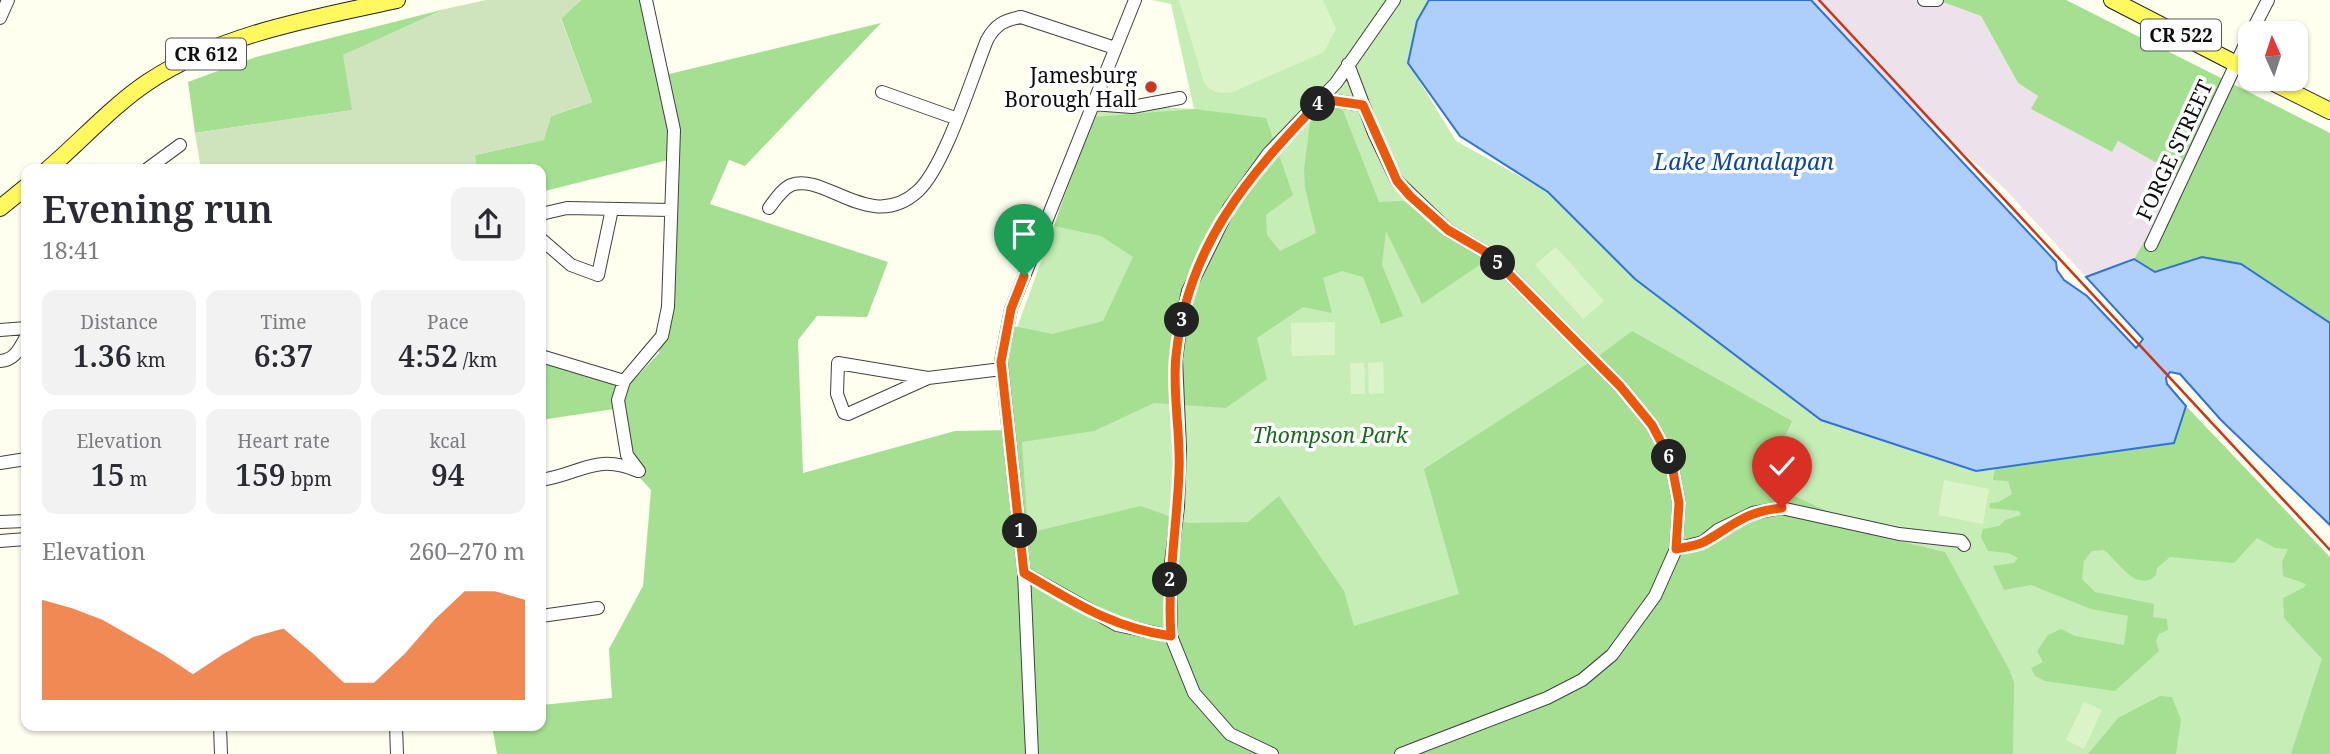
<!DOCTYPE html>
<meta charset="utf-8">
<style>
:root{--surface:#fff;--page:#f2f2f3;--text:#2b2b33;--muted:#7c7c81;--accent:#ea580c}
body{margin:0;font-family:"Noto Serif",serif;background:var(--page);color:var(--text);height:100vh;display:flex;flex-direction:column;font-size:26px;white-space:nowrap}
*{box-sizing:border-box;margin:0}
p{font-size:23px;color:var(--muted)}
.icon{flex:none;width:38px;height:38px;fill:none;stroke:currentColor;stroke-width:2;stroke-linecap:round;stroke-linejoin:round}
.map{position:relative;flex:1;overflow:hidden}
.panel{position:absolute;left:21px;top:164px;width:525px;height:567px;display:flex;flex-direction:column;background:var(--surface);border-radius:14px;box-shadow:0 2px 5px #0004}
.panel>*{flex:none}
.needle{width:46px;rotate:357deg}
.fabs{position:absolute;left:2238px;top:21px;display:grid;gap:14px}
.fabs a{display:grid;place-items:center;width:70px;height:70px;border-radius:14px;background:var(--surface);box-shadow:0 2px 5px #0004;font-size:35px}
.pin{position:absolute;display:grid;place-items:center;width:60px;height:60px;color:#fff;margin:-72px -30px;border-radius:50% 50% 50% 0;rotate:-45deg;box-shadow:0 0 7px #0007}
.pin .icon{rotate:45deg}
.km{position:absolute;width:35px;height:35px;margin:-18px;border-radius:50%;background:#222;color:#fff;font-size:19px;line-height:35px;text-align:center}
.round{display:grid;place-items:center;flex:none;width:74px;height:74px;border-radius:14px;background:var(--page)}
.overview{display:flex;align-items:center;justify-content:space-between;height:119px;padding:0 21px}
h1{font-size:38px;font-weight:600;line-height:52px}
.metrics{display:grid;grid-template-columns:repeat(3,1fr);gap:10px;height:119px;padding:7px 21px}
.metrics div{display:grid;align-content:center;border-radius:14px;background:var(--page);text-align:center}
.metrics b{font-size:30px;font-weight:600}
.metrics small{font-size:19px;font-weight:400}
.metrics p{font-size:19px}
.chart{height:196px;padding:14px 21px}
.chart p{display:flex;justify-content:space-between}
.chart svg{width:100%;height:126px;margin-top:7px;fill:var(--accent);opacity:.7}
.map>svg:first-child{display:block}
</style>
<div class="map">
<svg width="2330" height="754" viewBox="0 0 2330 754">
<rect width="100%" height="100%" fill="#ffffef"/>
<path fill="#ede2ec" d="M1811,0H1937L1981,16L2018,83L2038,96L2032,109L2112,152L2118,141L2181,177L2134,259L2086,277L2005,189L1917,112Z"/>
<path fill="#c6edb5" d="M1152,0H1429L1417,21L1408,63L1456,141L1548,192L1636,279L1821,420L2173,443L2330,574V754H1029L1002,369L1054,226L1092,104L1194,109L1171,4Z"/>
<path fill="#a5e092" d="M581,0H648L665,75L881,23L745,166L729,160L710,204L888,262L867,317L817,316L798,340L803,473L955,431L1013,430L1007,373L1013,326L1052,334L1103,321L1133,257L1101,236L1054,226L1093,117L1194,109L1266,118L1293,195L1266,215L1267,235L1280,251L1316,233L1305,188L1304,169L1312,108H1342L1379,202L1404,201L1487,260L1422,304L1386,231L1382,265L1403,316L1381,324L1363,277L1342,271L1323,278L1332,313L1303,307L1257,338L1267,379L1226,408L1154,403L1094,431L1022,442L1028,533L1141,506L1188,523L1248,522L1279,496L1344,591L1354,626L1459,594L1424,469L1596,358L1632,331L1792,421L1765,482L1881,537L1945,552L2010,671L2014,683L2013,754H497L492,726H541V705L612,698L609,649L643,586L651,490L629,466L621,408L541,420V358L627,387L659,353L676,158L541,192V170H476L475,155L543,140L551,116L592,102L561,18Z
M1937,0H2066L2330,133V323L2241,264L2202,257L2155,272L2134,259L2181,177L2118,141L2112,152L2031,109L2038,96L2018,83L1981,16Z
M445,9L344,55L353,110L195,133L188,82L256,57Z
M2186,406L2330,557V754H2291L2322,659L2284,618L2283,598L2303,588L2306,584L2283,576L2282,562L2288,549L2275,548L2257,538L2234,563L2170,557L2157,568L2156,575C2137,594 2118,561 2104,550L2092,551L2084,561L2082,579L2095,592L2154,604L2153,617L2167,619L2168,630L2159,634L2156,641L2159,651L2115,691L2045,681L2035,676L2031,668L2043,662L2037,651L2048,635L2061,629L2075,636L2124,645L2128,616L2091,609L2031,585L2004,590L1993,566L2014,563L2018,558L2008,553L1988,551L1981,537L1983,529L1999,526L2005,520L2021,515L2019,511L1989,508L1990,503L1999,502L2012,494L2008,481L1993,480L1995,469L2173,443Z
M2160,696L2172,697L2181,720L2176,754H2088L2118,718Z"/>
<path fill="#cfe4bd" d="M486,0H581L561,19L592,102L551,116L544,140L475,155L476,170H201L195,133L352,110L343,55L445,9Z"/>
<path fill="#dbf4c7" d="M1179,0H1323L1336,29L1324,52L1233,92C1221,94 1212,93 1204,83Z
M1556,247L1604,301L1583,319L1535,265Z
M1335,322V355L1292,356L1291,323Z
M1383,362L1384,393L1369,394L1368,363Z
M1350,363H1364L1365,394H1351Z
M1944,480L1989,489L1983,524L1938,515Z
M2084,702L2102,710L2084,749L2066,740Z"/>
<path fill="#aecffc" stroke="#2f72d9" stroke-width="2" d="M1429,0H1811L2056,262L2057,270L2064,280L2087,296L2136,348L2143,339L2086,277L2134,259L2155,272L2202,257L2241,264L2330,323V525L2221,420L2180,374L2170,372L2166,378L2167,384L2186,406L2174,443L1976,471L1821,420L1635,279L1548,192L1460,136L1408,63L1417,21Z"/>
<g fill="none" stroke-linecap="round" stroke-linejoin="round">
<g stroke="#414141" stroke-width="14">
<path id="minor" d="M1924,0H1937
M0,18L8,0
M2251,33L2268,0
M1348,64L1374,133L1397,181L1448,230L1489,254L1620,386L1652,425L1671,461L1679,503L1676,549L1655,596L1612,655L1582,680L1547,698L1401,754
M882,92L955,118
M1322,99L1363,105
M1092,104L1132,107L1180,98
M146,170L180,145
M769,208C775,200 782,189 791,185C825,172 871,234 918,191C945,166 972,77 987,40C995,25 1004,20 1021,17L1115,48
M541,214L567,208L671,210
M541,239L571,265L598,275L612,209
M2151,245L2250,34
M0,330L26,328
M541,356L624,381
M0,361C15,360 19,349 26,337
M928,378L848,414L844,413L837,394L838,363L928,378L1002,369
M0,463L26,459
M639,471L627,455L618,400L624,381L662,336L668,307L674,130L646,0
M541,480C581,474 596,453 638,471
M0,522L26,521
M0,541L26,539
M1676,549L1703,542L1718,530L1753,513L1781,508L1899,534L1961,541L1964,545
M1024,573L1117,625L1171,636
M541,616L598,608
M220,726L221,754
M396,726L397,754
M1032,754L1024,573L1001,361L1011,309L1135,0
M1272,754L1230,734L1194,693L1171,636L1170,571L1178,507L1180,448L1176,359L1180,330L1188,291L1229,208L1268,154L1336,83L1394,0"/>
</g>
<g stroke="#1f1f1f" stroke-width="18">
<path id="major" d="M2112,0L2250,71
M2266,79L2330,111
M47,170C80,142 112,106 148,82C220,34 314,18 397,0
M0,208L26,187"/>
</g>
<use href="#minor" stroke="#fff" stroke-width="12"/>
<use href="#major" stroke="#fff95f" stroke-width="16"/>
<path stroke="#cb3519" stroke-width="2.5" d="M1819,0L2330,550"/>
</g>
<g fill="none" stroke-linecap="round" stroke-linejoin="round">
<g stroke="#fff" stroke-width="14">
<path id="route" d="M1024,276L1011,309L1001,362L1024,573C1074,602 1112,628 1171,636C1167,581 1177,527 1179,472C1181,434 1172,394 1176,356C1187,245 1249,175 1322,99L1363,105L1397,181L1410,196L1448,230L1489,254L1620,386L1652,425L1671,461L1679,503L1676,549C1685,547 1696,546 1704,542C1733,526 1745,511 1782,508"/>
</g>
<use href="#route" stroke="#ea580c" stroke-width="9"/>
</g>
<circle fill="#cb3519" stroke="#fff" stroke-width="2.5" cx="1151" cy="87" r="7"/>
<g text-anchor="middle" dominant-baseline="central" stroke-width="7" stroke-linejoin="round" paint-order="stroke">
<g fill="#fff" stroke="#565656" stroke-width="2">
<rect x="2141" y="19.5" width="80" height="31" rx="5"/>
<rect x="166" y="38.5" width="80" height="31" rx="5"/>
</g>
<g font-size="19" font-weight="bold" fill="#0e0e0e">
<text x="2181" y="35">CR 522</text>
<text x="206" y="54">CR 612</text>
</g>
<g font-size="21" fill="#0e0e0e" stroke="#fff" text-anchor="end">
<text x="1137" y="75">Jamesburg<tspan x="1137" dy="24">Borough Hall</tspan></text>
</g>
<g font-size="21" fill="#0e0e0e" stroke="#fff">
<text transform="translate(2174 150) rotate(-65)">FORGE STREET</text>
</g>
<g font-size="21" font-style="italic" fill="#186c18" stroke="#fff">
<text x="1330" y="435">Thompson Park</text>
</g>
<g font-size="23" font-style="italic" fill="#0b45ac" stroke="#fff">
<text x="1744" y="161">Lake Manalapan</text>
</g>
</g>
</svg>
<div class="fabs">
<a><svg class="needle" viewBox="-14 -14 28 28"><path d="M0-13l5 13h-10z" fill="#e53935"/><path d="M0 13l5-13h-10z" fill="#7c7c81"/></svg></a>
</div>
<div class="pin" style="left:1024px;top:276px;background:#1e9e55"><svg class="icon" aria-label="arrive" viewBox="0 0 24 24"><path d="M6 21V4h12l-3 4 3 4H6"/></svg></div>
<div class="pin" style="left:1782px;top:508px;background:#d93025"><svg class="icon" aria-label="check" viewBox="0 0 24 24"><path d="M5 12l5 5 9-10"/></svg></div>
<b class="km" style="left:1020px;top:531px">1</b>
<b class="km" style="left:1170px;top:580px">2</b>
<b class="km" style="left:1182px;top:320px">3</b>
<b class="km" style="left:1318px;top:104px">4</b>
<b class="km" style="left:1498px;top:263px">5</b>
<b class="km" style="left:1669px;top:457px">6</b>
<section class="panel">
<div class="overview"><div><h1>Evening run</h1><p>18:41</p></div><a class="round"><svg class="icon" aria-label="share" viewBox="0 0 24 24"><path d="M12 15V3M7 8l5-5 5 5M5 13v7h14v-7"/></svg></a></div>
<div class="metrics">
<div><p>Distance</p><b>1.36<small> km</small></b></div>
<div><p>Time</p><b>6:37</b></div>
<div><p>Pace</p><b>4:52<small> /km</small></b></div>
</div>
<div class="metrics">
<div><p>Elevation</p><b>15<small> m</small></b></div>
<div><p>Heart rate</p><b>159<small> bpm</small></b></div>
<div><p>kcal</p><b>94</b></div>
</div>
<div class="chart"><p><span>Elevation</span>260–270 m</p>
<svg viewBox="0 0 160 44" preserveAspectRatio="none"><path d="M0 44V9L10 12L20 16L30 22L40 28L50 35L60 28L70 22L80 19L90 28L100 38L110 38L120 28L130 16L140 6L150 6L160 9V44z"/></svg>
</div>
</section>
</div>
